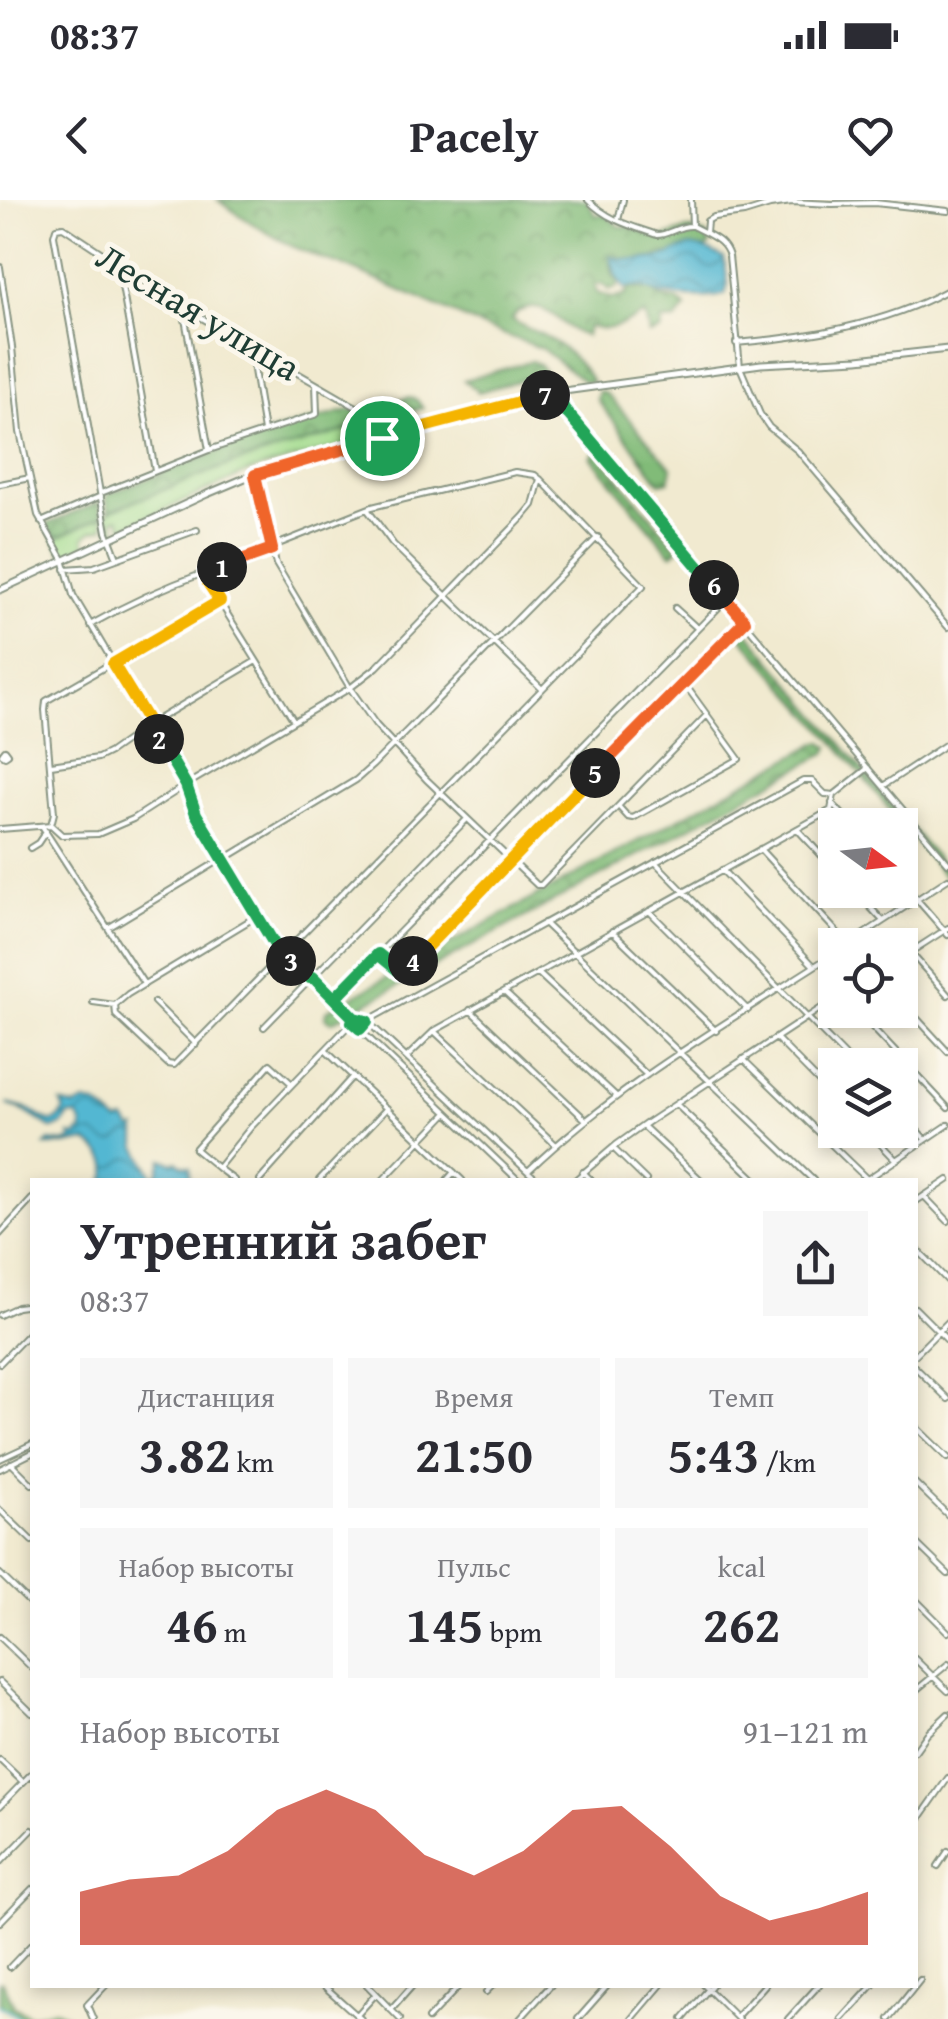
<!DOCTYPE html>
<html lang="ru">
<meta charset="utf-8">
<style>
:root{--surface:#fff;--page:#f7f7f7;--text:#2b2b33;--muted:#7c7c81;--accent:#c8321e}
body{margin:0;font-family:"Gentium Book Plus",serif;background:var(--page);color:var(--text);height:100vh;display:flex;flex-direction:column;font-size:38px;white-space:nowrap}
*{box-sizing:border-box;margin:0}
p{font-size:32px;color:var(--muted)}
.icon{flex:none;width:55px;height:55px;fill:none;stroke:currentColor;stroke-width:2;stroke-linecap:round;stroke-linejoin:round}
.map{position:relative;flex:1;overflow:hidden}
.side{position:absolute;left:30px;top:978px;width:888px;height:810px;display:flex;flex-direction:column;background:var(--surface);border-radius:0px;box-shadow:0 5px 15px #0003}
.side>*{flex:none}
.needle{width:65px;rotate:105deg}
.fabs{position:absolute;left:818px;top:608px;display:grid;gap:20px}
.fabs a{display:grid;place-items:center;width:100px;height:100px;border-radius:0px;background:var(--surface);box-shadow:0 5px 15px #0003;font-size:50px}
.pin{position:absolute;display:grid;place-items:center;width:85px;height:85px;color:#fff;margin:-42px;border:5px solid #fff;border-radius:50%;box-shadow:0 2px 10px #0007}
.km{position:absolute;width:50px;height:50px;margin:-25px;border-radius:50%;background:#222;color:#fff;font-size:28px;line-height:50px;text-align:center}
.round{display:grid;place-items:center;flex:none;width:105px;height:105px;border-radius:0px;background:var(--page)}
.head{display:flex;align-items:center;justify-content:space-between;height:170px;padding:0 50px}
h1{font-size:55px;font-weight:800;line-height:75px}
.figures{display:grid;grid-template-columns:repeat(3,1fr);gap:15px;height:170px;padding:10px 50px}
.figures div{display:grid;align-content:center;border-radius:0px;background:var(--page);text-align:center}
.figures b{font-size:50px;font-weight:800}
.figures small{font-size:28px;font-weight:400}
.figures p{font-size:28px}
.chart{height:280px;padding:20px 50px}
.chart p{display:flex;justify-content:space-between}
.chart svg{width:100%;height:180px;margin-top:10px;fill:var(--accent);opacity:.7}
.status{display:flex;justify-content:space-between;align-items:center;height:70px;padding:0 50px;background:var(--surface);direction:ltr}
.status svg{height:28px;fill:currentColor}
header{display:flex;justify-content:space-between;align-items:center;height:130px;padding:0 50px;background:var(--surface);font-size:45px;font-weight:800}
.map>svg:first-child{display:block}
</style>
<div class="status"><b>08:37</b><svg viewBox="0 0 49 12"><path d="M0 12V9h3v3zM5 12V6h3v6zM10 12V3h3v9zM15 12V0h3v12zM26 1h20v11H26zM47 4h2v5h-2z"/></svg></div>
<header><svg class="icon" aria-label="back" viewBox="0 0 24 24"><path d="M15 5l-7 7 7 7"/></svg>Pacely<svg class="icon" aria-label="heart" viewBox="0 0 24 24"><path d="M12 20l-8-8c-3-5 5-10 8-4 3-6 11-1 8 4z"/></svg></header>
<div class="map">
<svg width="948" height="1819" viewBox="0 0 948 1819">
<defs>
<pattern id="forest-crowns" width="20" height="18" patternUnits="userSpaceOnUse" patternTransform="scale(2.5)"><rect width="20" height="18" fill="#81bb78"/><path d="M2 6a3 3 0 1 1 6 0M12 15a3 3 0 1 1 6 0" fill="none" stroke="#699963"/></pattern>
<pattern id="water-waves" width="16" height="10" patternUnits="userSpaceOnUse" patternTransform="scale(2.5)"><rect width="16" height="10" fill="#53b7d2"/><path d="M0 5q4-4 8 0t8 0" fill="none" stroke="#4496ab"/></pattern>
</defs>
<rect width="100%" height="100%" fill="#fbf7ec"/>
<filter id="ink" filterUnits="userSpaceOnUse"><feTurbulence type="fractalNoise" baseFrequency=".01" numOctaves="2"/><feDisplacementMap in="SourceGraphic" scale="20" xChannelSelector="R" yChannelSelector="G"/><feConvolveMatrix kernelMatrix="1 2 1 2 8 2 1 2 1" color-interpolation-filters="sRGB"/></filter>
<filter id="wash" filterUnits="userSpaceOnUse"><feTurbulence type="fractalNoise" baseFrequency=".0048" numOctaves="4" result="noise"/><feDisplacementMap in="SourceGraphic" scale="40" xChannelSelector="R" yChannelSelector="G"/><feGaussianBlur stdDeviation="2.25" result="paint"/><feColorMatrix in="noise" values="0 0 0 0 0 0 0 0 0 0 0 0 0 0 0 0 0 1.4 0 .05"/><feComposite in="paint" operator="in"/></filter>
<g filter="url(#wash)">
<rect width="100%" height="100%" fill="#f1ead0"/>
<path fill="#a2db8d" stroke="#608c60" stroke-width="2.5" d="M371,223L378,236L251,271L123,328L119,318L113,320L117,331L111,333L107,313L109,311L225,266Z
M103,316L104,328L92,331L84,337L86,345L63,356L50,331L58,337Z"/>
<path fill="url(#forest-crowns)" stroke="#507c56" stroke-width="2.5" d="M218,0H587L596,16L604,14L619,26L635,28L661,38L689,29L706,35L710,45L706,49C686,45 684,50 667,55C650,60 626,61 610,57L613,75L619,82L616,88L609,90L602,84L595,85L597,93L612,98L624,96L629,88L652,90L662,98L678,101L686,108L676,120L662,121L661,130L649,134L645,114C628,122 606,135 588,126L586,136C567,133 555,109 535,108C529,107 523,110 518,111L512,119C522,127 532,130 543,135C565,147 579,161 593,182H585L541,148L484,127L345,66C300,55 255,27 218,0Z
M532,161L540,165L545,173L478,192L464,180Z
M599,191L607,194L672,268L669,281L660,283L597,199Z
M409,197L417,200L423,208L378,220L369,209Z
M352,209L362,211L371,223L225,266L109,311L106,298L108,294L263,234Z
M596,251L678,349L671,354L591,257Z
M99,302L103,316L58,337L47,328L48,324Z
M744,427L948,672V681L836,544L737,432Z
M819,542H823L829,547L826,553L332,822L325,817L326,811Z
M0,1781L3,1782L14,1807L30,1816L54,1809L73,1819H22L0,1806Z"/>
<path fill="url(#water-waves)" stroke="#397a83" stroke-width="2.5" d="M691,46L706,49L724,58L728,84L725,94C714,100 676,97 662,94C647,91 640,82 624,89L616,75L610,56C626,61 651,60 668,55C676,52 682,48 691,46Z
M85,902L97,905L118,922L125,920L132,929L136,928V945L153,976L158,974L162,959L174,963L177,961L182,965L190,967V980H104C114,962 100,951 86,941L66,945H45L49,941L64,943L72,939L70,935L77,936L79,932H83L82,923L77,916L69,915L62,925L53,929L24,911L7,904C14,906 24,908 31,911C46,919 53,930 64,911L61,903L75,907Z"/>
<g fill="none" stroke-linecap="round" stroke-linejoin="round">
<path stroke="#53b7d2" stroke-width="2.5" d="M0,1806L21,1819"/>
</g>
</g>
<g filter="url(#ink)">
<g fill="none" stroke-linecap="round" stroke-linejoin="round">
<g stroke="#889482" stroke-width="8">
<path id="minor" d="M588,0C607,20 631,26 657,35C669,35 679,25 692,26
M691,0L692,26L706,33
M948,11L875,3L832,4L792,2L770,5L744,13L714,17L707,21L706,33C717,39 725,43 729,56L740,167L760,214L769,227L798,251L948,427
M618,20L623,0
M118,64L155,271
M0,67L12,147L20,232L38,315L63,359L73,395L186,585L196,614L282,754
M183,108L209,250
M736,143C808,137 884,125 948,90
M250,146L264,231
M557,192L564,209L948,663
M255,275L276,364L350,488L376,525L426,579L537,685H541L707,515
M0,284L30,278
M101,293L209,250L317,214L316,184
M367,309L393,344L541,488
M41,322L101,296
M272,349L206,373L208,383L294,521
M117,358L107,332L54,35L56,28L63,27L188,110L358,208L364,209L382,238
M65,369L94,367L197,330
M675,408L697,428
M90,425C127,404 164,387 204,373
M5,550L8,554L5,556L2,554Z
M51,565L98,558L110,552L150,524L256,461
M883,586L948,543
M832,603L852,625
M619,607L628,617L633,618L739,559L684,483
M51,625L54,613L45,510L46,501L219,401
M42,626L144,784
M0,629L51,625L62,635L98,634L133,619L186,585L350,488L377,467L523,317L533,305L540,279
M797,629L835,670
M30,648L38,643L46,631
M760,649L848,744
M223,660L356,580L373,565L598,337
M655,662L854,865
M722,670L814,766
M900,680L948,735
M854,690L883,721
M649,711L748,810
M544,723L813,980
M108,728L222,659
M612,731L716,831
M847,745L948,679
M910,752L948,795
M283,753L308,778
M379,754L397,771H403L745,421
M900,759L948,728
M538,773L647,875
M313,777L354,818L367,821L537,980
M504,792L616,896
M335,798L727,399
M900,800L948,852
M93,802L115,805
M154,802L196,844
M115,805L116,815L168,864L174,865L643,386L540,279L535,275L515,272L372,307L271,347
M115,805L128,794L257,716
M470,810L586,920
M856,810L948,908
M352,822L518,980
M264,827L466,620
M360,829L367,821L803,581H812L825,594L834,595L868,568
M435,832L556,945
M776,838L835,898
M325,850L462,980
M407,857L434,831L831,610L834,595
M743,859L867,979
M676,904L756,980
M900,912L924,938
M643,926L701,980
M867,930L895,959
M613,948L646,980
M218,968L195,949L270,864L292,884
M528,971C619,884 730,821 835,753
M583,972L591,980
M234,980L218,968L251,927L352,822
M260,980L353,876
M319,980L387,908
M383,980L447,913
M447,980L454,972
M575,980L616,945L647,923L835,799
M866,980L948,925
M924,996L948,1021
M915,1002L948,980
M0,1034L32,999
M915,1047L948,1081
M915,1108L948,1141
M0,1115L17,1107L32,1105
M915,1155L948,1122
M0,1163L32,1130
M915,1167L948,1199
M915,1226L948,1258
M0,1259L32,1244
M11,1263L32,1284
M0,1269L32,1253
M915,1283L948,1315
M0,1310L32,1341
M915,1342L948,1374
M0,1374L32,1405
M915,1399L948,1432
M0,1437L32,1468
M915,1459L948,1491
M0,1482L32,1513
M915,1491L948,1464
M915,1551L927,1534L948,1514
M0,1560L22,1581
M0,1606L32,1573
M915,1625L948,1578
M0,1663L32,1630
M938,1666L948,1651
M0,1722L32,1689
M10,1767L32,1744
M323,1785L361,1819
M367,1785L400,1819
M704,1785L738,1819
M486,1792L493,1785
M391,1810L413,1785
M357,1815L375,1795
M738,1815L765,1785
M93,1819L87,1805L106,1785
M428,1819L460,1785
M520,1819L551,1785
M578,1819L608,1785
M632,1819L661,1785
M683,1819L712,1785
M788,1819L819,1785
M842,1819L873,1785
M889,1819L920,1780"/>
</g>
<g stroke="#889482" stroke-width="9">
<path id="tertiary" d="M0,390L207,294L245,278L382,238L557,192L761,164L858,159L948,149"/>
</g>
<use href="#minor" stroke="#fff" stroke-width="4"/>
<use href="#tertiary" stroke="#fff" stroke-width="5"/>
</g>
</g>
<g fill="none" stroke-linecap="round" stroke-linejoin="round" filter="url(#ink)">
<g stroke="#fff" stroke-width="20">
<path id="split-1" d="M222,367L272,349L255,275L382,238"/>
</g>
<g stroke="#fff" stroke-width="20">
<path id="split-2" d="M159,539L113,464L220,401L208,383L206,372L222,367"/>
</g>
<g stroke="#fff" stroke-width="20">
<path id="split-3" d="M159,539L186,585L196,614L279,752L291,761"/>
</g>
<g stroke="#fff" stroke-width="20">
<path id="split-4" d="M291,761L310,778L313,777L354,818L367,821L360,829L352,822L354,818L335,798L378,754L400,772L413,761"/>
</g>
<g stroke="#fff" stroke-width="20">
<path id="split-5" d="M413,761L595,573"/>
</g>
<g stroke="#fff" stroke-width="20">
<path id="split-6" d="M595,573L745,421L714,385"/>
</g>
<g stroke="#fff" stroke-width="20">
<path id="split-7" d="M545,195L557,192L564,209L714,385"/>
</g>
<g stroke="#fff" stroke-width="20">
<path id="split-8" d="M382,238L545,195"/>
</g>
<use href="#split-1" stroke="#f0652b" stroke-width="12"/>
<use href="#split-2" stroke="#f5b400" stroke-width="12"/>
<use href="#split-3" stroke="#22a559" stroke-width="12"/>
<use href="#split-4" stroke="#22a559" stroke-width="12"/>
<use href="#split-5" stroke="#f5b400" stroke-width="12"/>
<use href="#split-6" stroke="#f0652b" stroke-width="12"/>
<use href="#split-7" stroke="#22a559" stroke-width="12"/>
<use href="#split-8" stroke="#f5b400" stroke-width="12"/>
</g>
<g text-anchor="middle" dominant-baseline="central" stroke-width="10" stroke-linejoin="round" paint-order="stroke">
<g font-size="38" fill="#1f3d34" stroke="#fbf7ec">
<text transform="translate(199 111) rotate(31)">Лесная улица</text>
</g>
</g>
</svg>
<div class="fabs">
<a><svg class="needle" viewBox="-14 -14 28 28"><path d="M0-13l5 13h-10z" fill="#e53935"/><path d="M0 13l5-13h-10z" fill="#7c7c81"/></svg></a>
<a><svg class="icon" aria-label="locate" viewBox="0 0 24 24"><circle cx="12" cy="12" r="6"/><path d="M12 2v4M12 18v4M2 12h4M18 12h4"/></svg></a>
<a><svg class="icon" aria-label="layers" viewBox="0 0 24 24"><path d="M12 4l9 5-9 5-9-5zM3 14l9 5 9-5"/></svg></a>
</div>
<div class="pin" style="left:382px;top:238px;background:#1e9e55"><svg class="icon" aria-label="arrive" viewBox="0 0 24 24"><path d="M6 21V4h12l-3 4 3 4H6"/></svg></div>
<b class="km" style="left:222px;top:367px">1</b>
<b class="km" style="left:159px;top:539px">2</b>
<b class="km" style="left:291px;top:761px">3</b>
<b class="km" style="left:413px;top:761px">4</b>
<b class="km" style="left:595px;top:573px">5</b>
<b class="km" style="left:714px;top:385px">6</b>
<b class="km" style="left:545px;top:195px">7</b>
<section class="side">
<div class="head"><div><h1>Утренний забег</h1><p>08:37</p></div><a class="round"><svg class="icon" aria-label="share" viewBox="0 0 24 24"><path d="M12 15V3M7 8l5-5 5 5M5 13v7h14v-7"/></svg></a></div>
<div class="figures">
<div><p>Дистанция</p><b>3.82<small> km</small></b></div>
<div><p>Время</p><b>21:50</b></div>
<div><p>Темп</p><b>5:43<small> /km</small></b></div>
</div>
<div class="figures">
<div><p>Набор высоты</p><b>46<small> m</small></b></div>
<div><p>Пульс</p><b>145<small> bpm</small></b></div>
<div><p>kcal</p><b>262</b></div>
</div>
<div class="chart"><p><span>Набор высоты</span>91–121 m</p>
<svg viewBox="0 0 160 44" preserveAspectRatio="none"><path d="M0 44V31L10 28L20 27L30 21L40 11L50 6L60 11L70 22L80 27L90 21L100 11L110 10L120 20L130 32L140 38L150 35L160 31V44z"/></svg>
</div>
</section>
</div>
